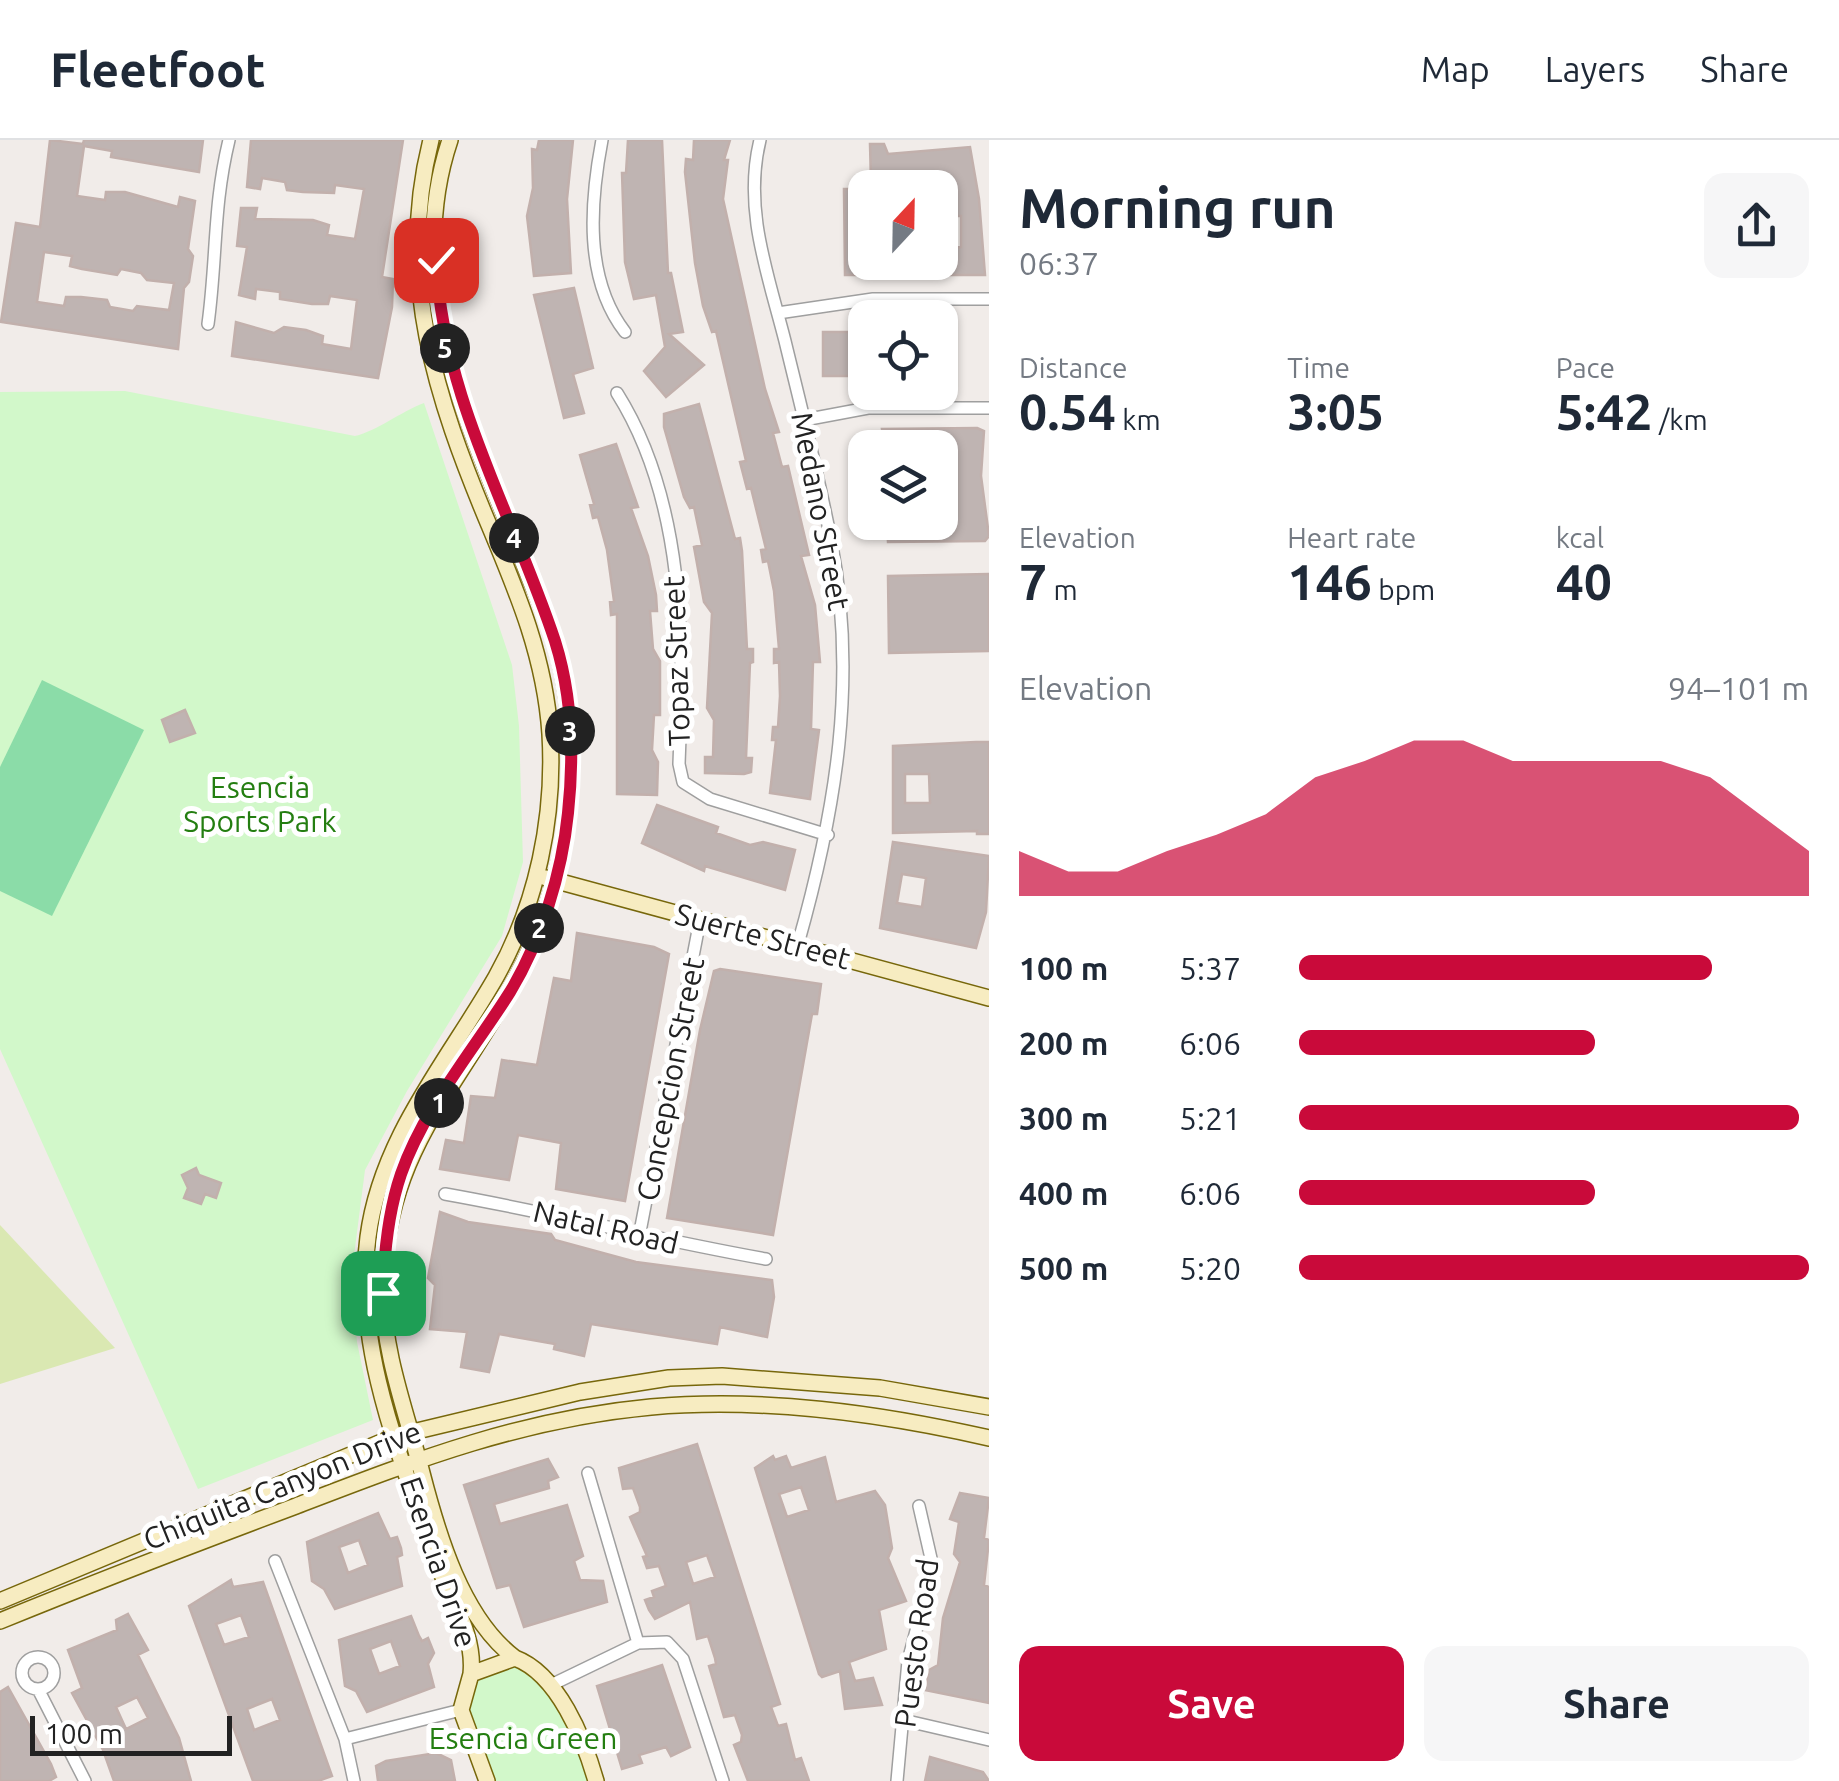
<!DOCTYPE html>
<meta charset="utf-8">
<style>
:root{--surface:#fff;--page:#f6f6f7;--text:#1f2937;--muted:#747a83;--line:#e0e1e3;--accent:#c90a3a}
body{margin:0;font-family:Ubuntu,sans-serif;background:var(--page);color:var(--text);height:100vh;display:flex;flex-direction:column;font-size:38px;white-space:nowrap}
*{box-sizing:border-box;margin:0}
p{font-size:32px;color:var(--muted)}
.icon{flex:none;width:55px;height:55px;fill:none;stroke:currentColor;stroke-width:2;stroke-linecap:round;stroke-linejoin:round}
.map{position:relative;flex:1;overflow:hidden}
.side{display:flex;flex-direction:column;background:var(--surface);width:850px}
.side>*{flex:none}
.needle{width:65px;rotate:22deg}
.tools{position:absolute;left:848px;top:30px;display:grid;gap:20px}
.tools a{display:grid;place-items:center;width:110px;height:110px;border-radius:20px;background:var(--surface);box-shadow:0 2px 8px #0004;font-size:50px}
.scale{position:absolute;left:30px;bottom:25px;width:202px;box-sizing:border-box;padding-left:10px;border:5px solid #222;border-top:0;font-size:28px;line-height:35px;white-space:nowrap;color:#222;-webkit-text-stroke:8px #fff;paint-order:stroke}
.pin{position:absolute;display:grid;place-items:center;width:85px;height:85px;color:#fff;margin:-42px;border-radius:20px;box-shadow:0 5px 15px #0006}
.km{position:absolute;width:50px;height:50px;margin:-25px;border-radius:50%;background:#222;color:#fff;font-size:28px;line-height:50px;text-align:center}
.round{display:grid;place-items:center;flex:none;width:105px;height:105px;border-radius:20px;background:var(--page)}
.headline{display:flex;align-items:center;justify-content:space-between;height:170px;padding:0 30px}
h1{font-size:55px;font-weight:700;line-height:75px}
.metrics{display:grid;grid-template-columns:repeat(3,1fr);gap:15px;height:170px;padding:10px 30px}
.metrics div{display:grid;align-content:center}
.metrics b{font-size:50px;font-weight:700}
.metrics small{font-size:28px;font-weight:400}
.metrics p{font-size:28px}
.chart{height:280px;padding:20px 30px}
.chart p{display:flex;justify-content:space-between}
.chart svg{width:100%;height:180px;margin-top:10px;fill:var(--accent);opacity:.7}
.primary-button{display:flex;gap:20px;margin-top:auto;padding:20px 30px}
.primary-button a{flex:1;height:115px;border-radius:20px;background:var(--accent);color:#fff;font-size:40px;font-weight:700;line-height:115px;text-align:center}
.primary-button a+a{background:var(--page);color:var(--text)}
ul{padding:0 30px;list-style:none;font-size:32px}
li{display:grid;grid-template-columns:160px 120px 1fr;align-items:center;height:75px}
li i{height:25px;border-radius:12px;background:var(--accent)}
header{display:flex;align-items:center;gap:60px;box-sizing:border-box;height:140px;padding:0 50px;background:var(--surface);border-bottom:2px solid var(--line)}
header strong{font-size:48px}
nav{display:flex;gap:55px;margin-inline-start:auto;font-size:35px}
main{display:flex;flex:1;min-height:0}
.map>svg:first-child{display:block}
</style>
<header>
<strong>Fleetfoot</strong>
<nav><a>Map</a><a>Layers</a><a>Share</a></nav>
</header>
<main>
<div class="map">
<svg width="989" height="1641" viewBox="0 0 989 1641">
<rect width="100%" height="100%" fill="#f1ece9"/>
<path fill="#dae8b2" d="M0,1085L115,1208L0,1244Z"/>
<path fill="#d2f8ca" d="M125,251L355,296C377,291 400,272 424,263L512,525L519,586L523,722L502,796L407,951L365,1030L351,1139L357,1202L373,1280L198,1349L0,909V252Z
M510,1525C549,1533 578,1607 591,1641H492L470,1576L468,1566L480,1537Z"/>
<path fill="#8bdca8" d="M42,540L144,590L52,776L0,751V627Z"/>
<path fill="#bfb4b2" stroke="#c2b0ac" stroke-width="2.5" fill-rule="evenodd" d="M50,0L83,4L84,0H203L199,32L111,17L112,11L84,6L77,56L105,60L106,52H125L178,67L180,57L195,61L188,109L193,116L189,142L184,148L178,209L1,182L16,83L40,87ZM44,112L72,116L70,126L82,129L117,135L121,129L141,133L147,140L174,143L169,170L137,166L133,171L110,167L107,160L81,157H66L64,166L37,162Z
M251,0H403L382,137L393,139L392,167L378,238L232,216L236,182L274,193L284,187L306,190L323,196L322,204L351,209L357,160L330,156L328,164H312L280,159V152L256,149L255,159L239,155L247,107L237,106L241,68H257L255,79L313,80L329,85L327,95L355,99L364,49L335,45L334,53L303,52L287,50L285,42L262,38L260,49L247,47Z
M539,0H573L567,59L571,133L534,136L527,76L533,48L532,9L537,10Z
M628,0H662L668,133H671L683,192L669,194L704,225L666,257L644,231L665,207L656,155L634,159L625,122L622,33H626Z
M694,0H730L724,20H728L723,59L765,249L779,292L773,293L782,327L788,326L809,415L801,416L815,465L820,522H813L811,589L819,590L810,659L770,653L776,600H772L773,587H778L780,556L779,522L774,523V509H779L774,451L768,421L763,422L761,410L766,409L751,348L747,349L740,322L746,321L716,191L712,192L703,166L695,123L685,32L686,19L693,20Z
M870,4H884L888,14L970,7L979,59L985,135H845L844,49H865V76H859V84L865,122H950L949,108L961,107V76H940V48L871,43Z
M574,148L593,228L573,234L584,273L564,278L534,155Z
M823,192H863V236H823Z
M699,264L735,399L740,398L742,411L747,509H753V522L750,523L746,618H752L751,632L744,634L705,633V617H713L714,580L707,568L712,473L704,462L694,407L702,405L694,367L690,368L684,357L664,287V274Z
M977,288L984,291L981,336L989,396L985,401L888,402L887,382H940V308H885L882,289Z
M616,304L638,367L631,368L648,416L656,455L657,471H650L653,509L660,521V575H654L652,610L658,622L657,655L617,654V474L611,475L610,462L614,461L607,410L598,377L593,378L590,365L594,364L580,315Z
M989,434V511L889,513L888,436Z
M185,570L195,593L170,602L162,580Z
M976,602H989V694H977V691L893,693V606ZM905,634H929L930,663H905Z
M657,665L718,687L716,693L750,705L763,702L795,710L785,750L705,726L704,731L642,703Z
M893,702L989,716L986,772L976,808L880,788ZM902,734L926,738L922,767L897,763Z
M577,793L654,807L669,814L625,1061L556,1049L561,1003L518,995L509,1040L440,1029L446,1000L464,1003L471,956L495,958L502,920L537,925L554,838L571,841Z
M720,829L821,844L817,874H812L773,1095L667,1078L700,890L714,831Z
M196,1028L199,1035L221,1043L216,1058L205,1054L201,1064L184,1058L188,1048L182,1035Z
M440,1072L468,1082L551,1094L555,1100L636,1122L772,1140L774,1157L767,1197L720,1187L717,1204L591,1184L584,1216L554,1209L555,1204L499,1194L489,1232L461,1227L467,1192L430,1189L435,1145L428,1138Z
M697,1304L780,1564L771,1567L778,1586L786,1584L795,1620L801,1618L809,1641H748L734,1605L741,1602L742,1595L735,1575L724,1577L709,1526L716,1524L715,1518L708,1496L697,1499L690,1462L655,1479L649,1470L645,1460L654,1457L652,1451L666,1446L659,1426L647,1428L643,1417L647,1416L630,1377L640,1372V1367L633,1348L623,1349L619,1328ZM707,1415L715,1437L693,1444L686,1422Z
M773,1316L775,1320L786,1316L791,1328L825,1317L836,1362L875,1351L885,1365L892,1408L888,1418L906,1461L879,1470L886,1509L849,1522L855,1541L873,1538L882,1565L845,1569L840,1531L822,1537L819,1534L755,1328ZM801,1347L809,1370L787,1377L779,1354Z
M548,1319L558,1337L548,1341L549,1348L494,1364L500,1384L567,1365L583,1416L574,1421L580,1440L603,1441L607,1462L524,1487L510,1445L497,1448L464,1345Z
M960,1353L989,1358L984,1398L989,1400L984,1445L989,1447V1563L925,1550L929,1530L938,1525L943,1478L960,1422L954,1414L959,1382L950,1379Z
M378,1373L390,1399L397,1397L401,1408L402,1415L397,1417L402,1446L335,1469L324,1449L312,1441L307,1402ZM359,1400L368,1425L348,1433L339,1407Z
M231,1440L233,1447L263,1442L332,1636L318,1641H253L189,1466ZM241,1475L249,1497L224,1505L216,1484ZM272,1559L280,1580L254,1590L247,1569Z
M128,1474L148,1510L138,1515L179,1598L191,1641H114L103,1610L72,1553L82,1548L68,1510L117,1490L116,1480ZM137,1557L148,1578L126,1589L116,1567Z
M411,1476L419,1496L422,1501L428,1498L434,1513L428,1524L434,1547L367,1572L356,1551L345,1546L339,1500ZM391,1501L400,1526L379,1534L370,1509Z
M662,1525L690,1607L671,1616L666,1607L639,1615L642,1623L622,1629L597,1546Z
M8,1547L51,1624L56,1637L49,1641H0V1552Z
M436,1613L451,1620L455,1641H378L376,1626L386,1621Z
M930,1617L983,1632L989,1641H925Z"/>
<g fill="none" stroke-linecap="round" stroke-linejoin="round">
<g stroke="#9f9f9f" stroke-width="14">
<path id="street" d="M602,0C590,63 584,139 625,192
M760,0C743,69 768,134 785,201C801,267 818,333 831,400C858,539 836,670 798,804
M778,173L873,159H989
M208,184C217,118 213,66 229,0
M617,253C685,361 684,502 679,624L683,642L710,659L828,695
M804,280L868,268H989
M445,1054C553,1073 658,1100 766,1119
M639,1097L700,780
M588,1333L638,1503
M275,1421L345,1599L354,1641
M22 1533a16 16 0 1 1 32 0a16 16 0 1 1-32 0Z
M551,1545L638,1503L667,1502L683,1519L723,1641
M38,1549L85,1641
M903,1580L989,1600
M345,1599L461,1570
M897,1641L908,1521L933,1427L919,1366"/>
</g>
<g stroke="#77670b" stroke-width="18">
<path id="secondary" d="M431,0C396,137 436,259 489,385C518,454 545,518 550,594C555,677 537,764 496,837C448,921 381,997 368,1097C353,1209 403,1323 439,1427C452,1463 475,1495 471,1534
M450,0C401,145 471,289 524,422C534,449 548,477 556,505C571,559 574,618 568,674C561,732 542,792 514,843C454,954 384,1014 383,1151C383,1213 407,1274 422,1333C438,1395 462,1478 515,1518
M546,738L989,858
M0,1461L396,1296L580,1252L669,1238L722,1236L880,1248L989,1267
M0,1481C98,1441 197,1403 296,1366C416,1320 521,1279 651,1267C764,1257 879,1273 989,1298
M487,1641L461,1570L471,1534L515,1518C558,1534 584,1599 596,1641"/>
</g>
<use href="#street" stroke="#fff" stroke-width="11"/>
<use href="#secondary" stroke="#f7ecc1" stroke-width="15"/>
</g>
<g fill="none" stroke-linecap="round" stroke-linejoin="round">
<g stroke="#fff" stroke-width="20">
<path id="route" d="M383,1153C384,1113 388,1072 401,1034C424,968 473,911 510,852C541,801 562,733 568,673C574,617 572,555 555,501C512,371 443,260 436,120"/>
</g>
<use href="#route" stroke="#c90a3a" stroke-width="12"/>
</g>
<g text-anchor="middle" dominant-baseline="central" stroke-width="10" stroke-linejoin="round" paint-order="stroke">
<g font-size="30" fill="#222" stroke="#fff">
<text transform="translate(821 371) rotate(79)">Medano Street</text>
<text transform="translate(676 521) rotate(-92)">Topaz Street</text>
<text transform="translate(763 796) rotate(15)">Suerte Street</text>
<text transform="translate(670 939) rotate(-79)">Concepcion Street</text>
<text transform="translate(606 1087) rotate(13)">Natal Road</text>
<text transform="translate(282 1345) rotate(-22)">Chiquita Canyon Drive</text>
<text transform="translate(439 1422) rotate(71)">Esencia Drive</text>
<text transform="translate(916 1503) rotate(-82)">Puesto Road</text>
</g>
<g font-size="30" fill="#247e11" stroke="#fff">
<text x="260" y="647">Esencia<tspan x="260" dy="34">Sports Park</tspan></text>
<text x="523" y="1598">Esencia Green</text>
</g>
</g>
</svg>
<div class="tools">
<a><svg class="needle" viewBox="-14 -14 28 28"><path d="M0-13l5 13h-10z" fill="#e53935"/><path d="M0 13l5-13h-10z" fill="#747a83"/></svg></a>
<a><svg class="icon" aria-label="locate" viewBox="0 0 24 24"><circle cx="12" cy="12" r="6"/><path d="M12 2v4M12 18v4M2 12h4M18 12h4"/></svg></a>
<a><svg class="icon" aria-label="layers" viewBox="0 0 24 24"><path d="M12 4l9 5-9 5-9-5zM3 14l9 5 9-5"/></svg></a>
</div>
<div class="scale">100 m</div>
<div class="pin" style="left:383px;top:1153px;background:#1e9e55"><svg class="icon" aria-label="arrive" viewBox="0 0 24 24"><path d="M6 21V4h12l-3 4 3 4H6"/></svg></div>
<div class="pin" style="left:436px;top:120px;background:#d93025"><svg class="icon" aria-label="check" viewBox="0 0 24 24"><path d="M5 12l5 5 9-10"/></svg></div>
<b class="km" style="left:439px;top:963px">1</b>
<b class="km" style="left:539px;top:788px">2</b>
<b class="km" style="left:570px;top:591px">3</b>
<b class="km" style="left:514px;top:398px">4</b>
<b class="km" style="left:445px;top:208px">5</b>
</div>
<section class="side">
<div class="headline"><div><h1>Morning run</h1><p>06:37</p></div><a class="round"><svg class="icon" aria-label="share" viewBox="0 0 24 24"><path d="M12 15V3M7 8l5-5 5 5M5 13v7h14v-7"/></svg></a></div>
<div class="metrics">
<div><p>Distance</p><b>0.54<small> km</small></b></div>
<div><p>Time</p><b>3:05</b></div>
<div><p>Pace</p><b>5:42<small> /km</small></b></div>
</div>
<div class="metrics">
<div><p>Elevation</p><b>7<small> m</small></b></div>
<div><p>Heart rate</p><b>146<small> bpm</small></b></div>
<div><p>kcal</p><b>40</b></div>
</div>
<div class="chart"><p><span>Elevation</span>94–101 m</p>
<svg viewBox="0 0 160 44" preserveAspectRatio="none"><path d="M0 44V33L10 38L20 38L30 33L40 29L50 24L60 15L70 11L80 6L90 6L100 11L110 11L120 11L130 11L140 15L150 24L160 33V44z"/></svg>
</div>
<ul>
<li><b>100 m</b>5:37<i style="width:81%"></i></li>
<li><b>200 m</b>6:06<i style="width:58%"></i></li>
<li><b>300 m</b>5:21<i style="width:98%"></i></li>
<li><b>400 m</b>6:06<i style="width:58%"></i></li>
<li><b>500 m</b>5:20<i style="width:100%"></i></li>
</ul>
<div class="primary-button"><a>Save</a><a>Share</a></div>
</section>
</main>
